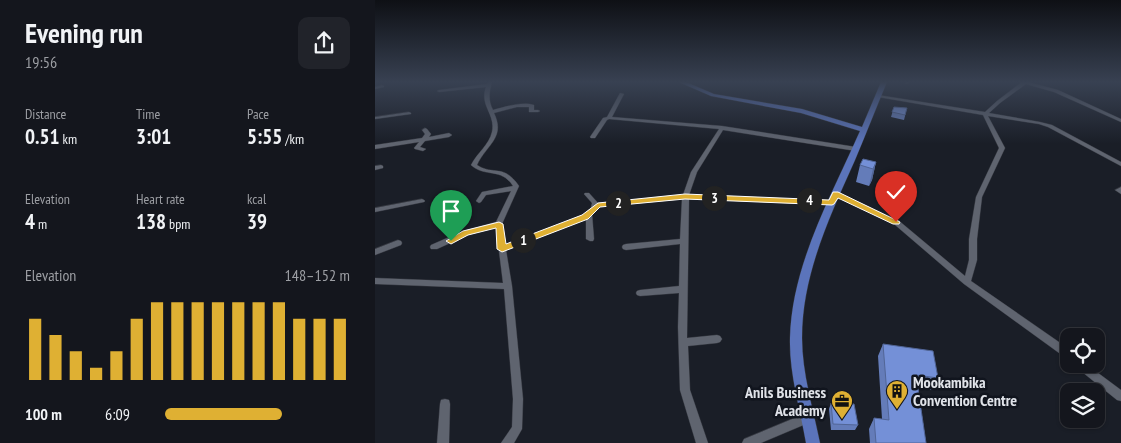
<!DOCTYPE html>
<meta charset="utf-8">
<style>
:root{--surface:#14161d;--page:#21232a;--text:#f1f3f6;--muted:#9d9fa4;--line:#33353b;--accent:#dfb033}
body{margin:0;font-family:"PT Sans Narrow",sans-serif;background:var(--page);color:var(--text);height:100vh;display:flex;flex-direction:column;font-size:19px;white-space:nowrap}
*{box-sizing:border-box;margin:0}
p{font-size:16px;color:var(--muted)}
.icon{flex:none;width:28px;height:28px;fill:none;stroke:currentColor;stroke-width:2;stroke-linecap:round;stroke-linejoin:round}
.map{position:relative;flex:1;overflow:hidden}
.drawer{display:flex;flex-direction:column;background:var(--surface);width:375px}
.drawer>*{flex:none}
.buttons{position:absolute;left:685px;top:328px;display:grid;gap:10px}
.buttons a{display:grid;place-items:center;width:45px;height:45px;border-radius:10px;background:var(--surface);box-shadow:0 1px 4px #0004,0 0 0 1px var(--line);font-size:25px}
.pin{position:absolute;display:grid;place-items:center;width:42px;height:42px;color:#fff;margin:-51px -21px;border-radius:50% 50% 50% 0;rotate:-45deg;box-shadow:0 0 5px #0007}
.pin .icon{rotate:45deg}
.km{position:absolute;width:25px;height:25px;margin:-12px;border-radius:50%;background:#222;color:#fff;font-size:14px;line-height:25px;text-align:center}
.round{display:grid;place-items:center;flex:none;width:52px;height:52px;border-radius:10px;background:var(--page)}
.summary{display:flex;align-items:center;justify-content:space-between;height:85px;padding:0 25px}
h1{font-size:28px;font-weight:800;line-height:38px}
.figures{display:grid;grid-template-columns:repeat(3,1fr);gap:8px;height:85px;padding:5px 25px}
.figures div{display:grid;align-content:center}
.figures b{font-size:21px;font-weight:800}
.figures small{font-size:14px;font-weight:400}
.figures p{font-size:14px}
.chart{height:140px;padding:10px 25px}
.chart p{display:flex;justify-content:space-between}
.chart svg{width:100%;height:90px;margin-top:5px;stroke:var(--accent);stroke-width:6}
ul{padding:0 25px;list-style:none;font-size:16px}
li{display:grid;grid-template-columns:80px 60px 1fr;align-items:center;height:38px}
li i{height:12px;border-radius:6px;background:var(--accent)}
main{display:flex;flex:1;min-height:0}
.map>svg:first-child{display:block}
</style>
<main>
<section class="drawer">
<div class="summary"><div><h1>Evening run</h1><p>19:56</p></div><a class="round"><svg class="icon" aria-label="share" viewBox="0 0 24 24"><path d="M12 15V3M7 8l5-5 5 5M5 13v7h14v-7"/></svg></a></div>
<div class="figures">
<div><p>Distance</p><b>0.51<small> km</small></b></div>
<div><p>Time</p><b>3:01</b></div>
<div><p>Pace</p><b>5:55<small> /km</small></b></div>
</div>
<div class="figures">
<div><p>Elevation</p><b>4<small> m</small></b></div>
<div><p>Heart rate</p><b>138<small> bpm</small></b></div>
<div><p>kcal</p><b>39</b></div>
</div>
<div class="chart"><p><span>Elevation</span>148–152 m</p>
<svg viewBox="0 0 160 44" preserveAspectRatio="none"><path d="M5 44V14M15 44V22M25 44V30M35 44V38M45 44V30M55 44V14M65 44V6M75 44V6M85 44V6M95 44V6M105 44V6M115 44V6M125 44V6M135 44V14M145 44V14M155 44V14"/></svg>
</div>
<ul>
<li><b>100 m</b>6:09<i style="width:63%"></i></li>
</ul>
</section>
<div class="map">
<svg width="746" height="443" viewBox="0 0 746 443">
<rect width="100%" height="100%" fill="#1a1e27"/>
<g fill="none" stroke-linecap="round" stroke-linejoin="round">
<g stroke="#353840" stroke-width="1">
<path id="minor" d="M113,82H117C114,93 113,100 118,110C130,107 147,101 159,105V110H163L165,111L163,112H154V107H142L119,113C131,138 111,145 102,165C119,176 128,163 144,186L127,224L131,245L208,215L216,208L217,203L209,194L210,193H214L223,203L308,195L316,172L344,129L234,119L232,120L220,138H216L215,137L228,118L232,117L245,93L249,94L237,117L347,126L481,147L484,149L481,151L348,130L322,172L314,195L457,201L460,203L457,205L314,199L312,338L342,335L345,336L347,339L345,342L342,343L313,346L315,390L333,443H321L305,390L303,327L304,293L265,296L262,295L261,293L262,291L265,290L304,286L305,244L251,250L248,249L247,247L248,245L251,244L305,239L307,199L225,207L217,214L219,239L218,241H215L211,239V219L131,250L137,286L148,399L147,429L139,443H126L137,427L138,399L129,289L0,284V278L128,283L121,227L93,235L62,249H56L55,247L56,245L88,231L121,222L136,191L111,195L106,202L104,203L101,201L107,192L138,186C126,167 110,178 96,165C102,153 114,145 117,132C121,114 104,106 111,87L64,92L62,91L64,90L112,84Z
M531,82H535L532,84L530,83Z
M647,82H653L683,90L746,119V122L679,92L651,84L625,103L614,113L665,122L677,125L746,162V166L673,127L664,124L613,116L630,148L607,197L602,239V260L596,281L694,349V359L691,358L589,284L519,224L458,194L461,192L463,193L523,220L590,276L594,260V239L601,197L624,148L608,115L503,97L501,96L503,95L610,112L622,101Z
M7,85L9,86V87L0,89V87Z
M34,112L36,113V114L0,119V117Z
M50,128L52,129L56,134L54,137L74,133L77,135L74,137L50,141L45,147L51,149L48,151L40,149L39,148L44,142L0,149V145L47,138L50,134L47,130Z
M6,165L8,166V168L0,170V166Z
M746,187V194L740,190Z
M47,199L49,200L50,201L49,202L0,212V208Z
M23,240L26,241L27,243L26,245L0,255V249Z
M699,364H711L746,390V401L742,400L701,367Z
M70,399L74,400L75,404L74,443H62L65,404L66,400Z
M434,412L438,413L439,417L438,421L386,443H367L369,439Z"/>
</g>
<g stroke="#353840" stroke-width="1">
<path id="major" d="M306,82H311L339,94L427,109L487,127L506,82H512C501,108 491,134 480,160C455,216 427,274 427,338C427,373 438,408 445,443H431C425,408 414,373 415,338C417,264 456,197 485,131L426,113L336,96L306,83Z"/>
</g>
<use href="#minor" fill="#5f646f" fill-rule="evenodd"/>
<use href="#major" fill="#5b74bb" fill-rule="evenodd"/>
</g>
<path fill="#647cb9" d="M519,107L532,108L529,120L516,117Z
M501,162L497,180L494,186L481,182L485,165Z
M508,344L563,378L556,390L543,388L551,443H495L494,429L499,418L507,419L503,356Z
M456,403L483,425L480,430H456L454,409Z"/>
<path fill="#516596" d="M501,162L497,180L494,186L498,169Z"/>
<path fill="#7490d7" stroke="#516596" d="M519,107L532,108L530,115L517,112Z
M488,159L501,162L498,169L485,165Z
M508,344L558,351L563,378L541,375L551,443H501L499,418L514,420Z
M456,403L479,404L483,425L458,424Z"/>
<linearGradient id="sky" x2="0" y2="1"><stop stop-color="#0e1015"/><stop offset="0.57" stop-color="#384152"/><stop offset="1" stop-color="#384152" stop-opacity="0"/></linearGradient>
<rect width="746" height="144" fill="url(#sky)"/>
<path fill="#dfb033" stroke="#fff" d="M458,192H463L525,222L524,224H518L463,198L459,204L457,205L310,199L225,207L213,219L127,252L122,249L121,228L93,235L76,244L71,241L88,231L124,222L128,224L131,244L207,215L223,203L310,194L454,200Z"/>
<defs>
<g id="building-pin" transform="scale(1.125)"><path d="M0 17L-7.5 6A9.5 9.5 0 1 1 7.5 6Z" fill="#dfb033" stroke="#11151e"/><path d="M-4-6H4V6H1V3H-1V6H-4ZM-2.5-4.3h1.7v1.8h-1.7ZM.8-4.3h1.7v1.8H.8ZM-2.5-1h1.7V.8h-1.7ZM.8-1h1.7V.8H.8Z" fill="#111"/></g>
<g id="office-pin" transform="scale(1.125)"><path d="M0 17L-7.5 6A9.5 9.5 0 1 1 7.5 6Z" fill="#dfb033" stroke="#11151e"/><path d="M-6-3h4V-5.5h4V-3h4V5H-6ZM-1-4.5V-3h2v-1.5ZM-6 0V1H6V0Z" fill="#111"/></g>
</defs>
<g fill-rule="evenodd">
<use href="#building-pin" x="522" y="391"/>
<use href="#office-pin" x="467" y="401"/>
</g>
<g text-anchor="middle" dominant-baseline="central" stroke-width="5" stroke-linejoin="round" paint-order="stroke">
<g font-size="16" font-weight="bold" fill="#e0e3e9" stroke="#11151e" text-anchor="start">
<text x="538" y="382">Mookambika<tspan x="538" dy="18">Convention Centre</tspan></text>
<text x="451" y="392" text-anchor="end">Anils Business<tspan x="451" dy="18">Academy</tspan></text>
</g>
</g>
</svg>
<div class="buttons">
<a><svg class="icon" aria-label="locate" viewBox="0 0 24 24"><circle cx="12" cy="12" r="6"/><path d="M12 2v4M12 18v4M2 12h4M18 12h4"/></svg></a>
<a><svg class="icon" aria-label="layers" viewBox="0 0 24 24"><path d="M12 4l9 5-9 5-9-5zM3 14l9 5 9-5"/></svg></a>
</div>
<div class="pin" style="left:76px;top:241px;background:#1e9e55"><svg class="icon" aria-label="arrive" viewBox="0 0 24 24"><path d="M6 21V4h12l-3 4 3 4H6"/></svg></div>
<div class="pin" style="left:521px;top:222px;background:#d93025"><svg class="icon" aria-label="check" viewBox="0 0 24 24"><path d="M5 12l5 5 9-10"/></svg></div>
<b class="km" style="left:148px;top:240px">1</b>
<b class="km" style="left:243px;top:203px">2</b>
<b class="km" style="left:339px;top:198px">3</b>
<b class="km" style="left:434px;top:200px">4</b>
</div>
</main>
